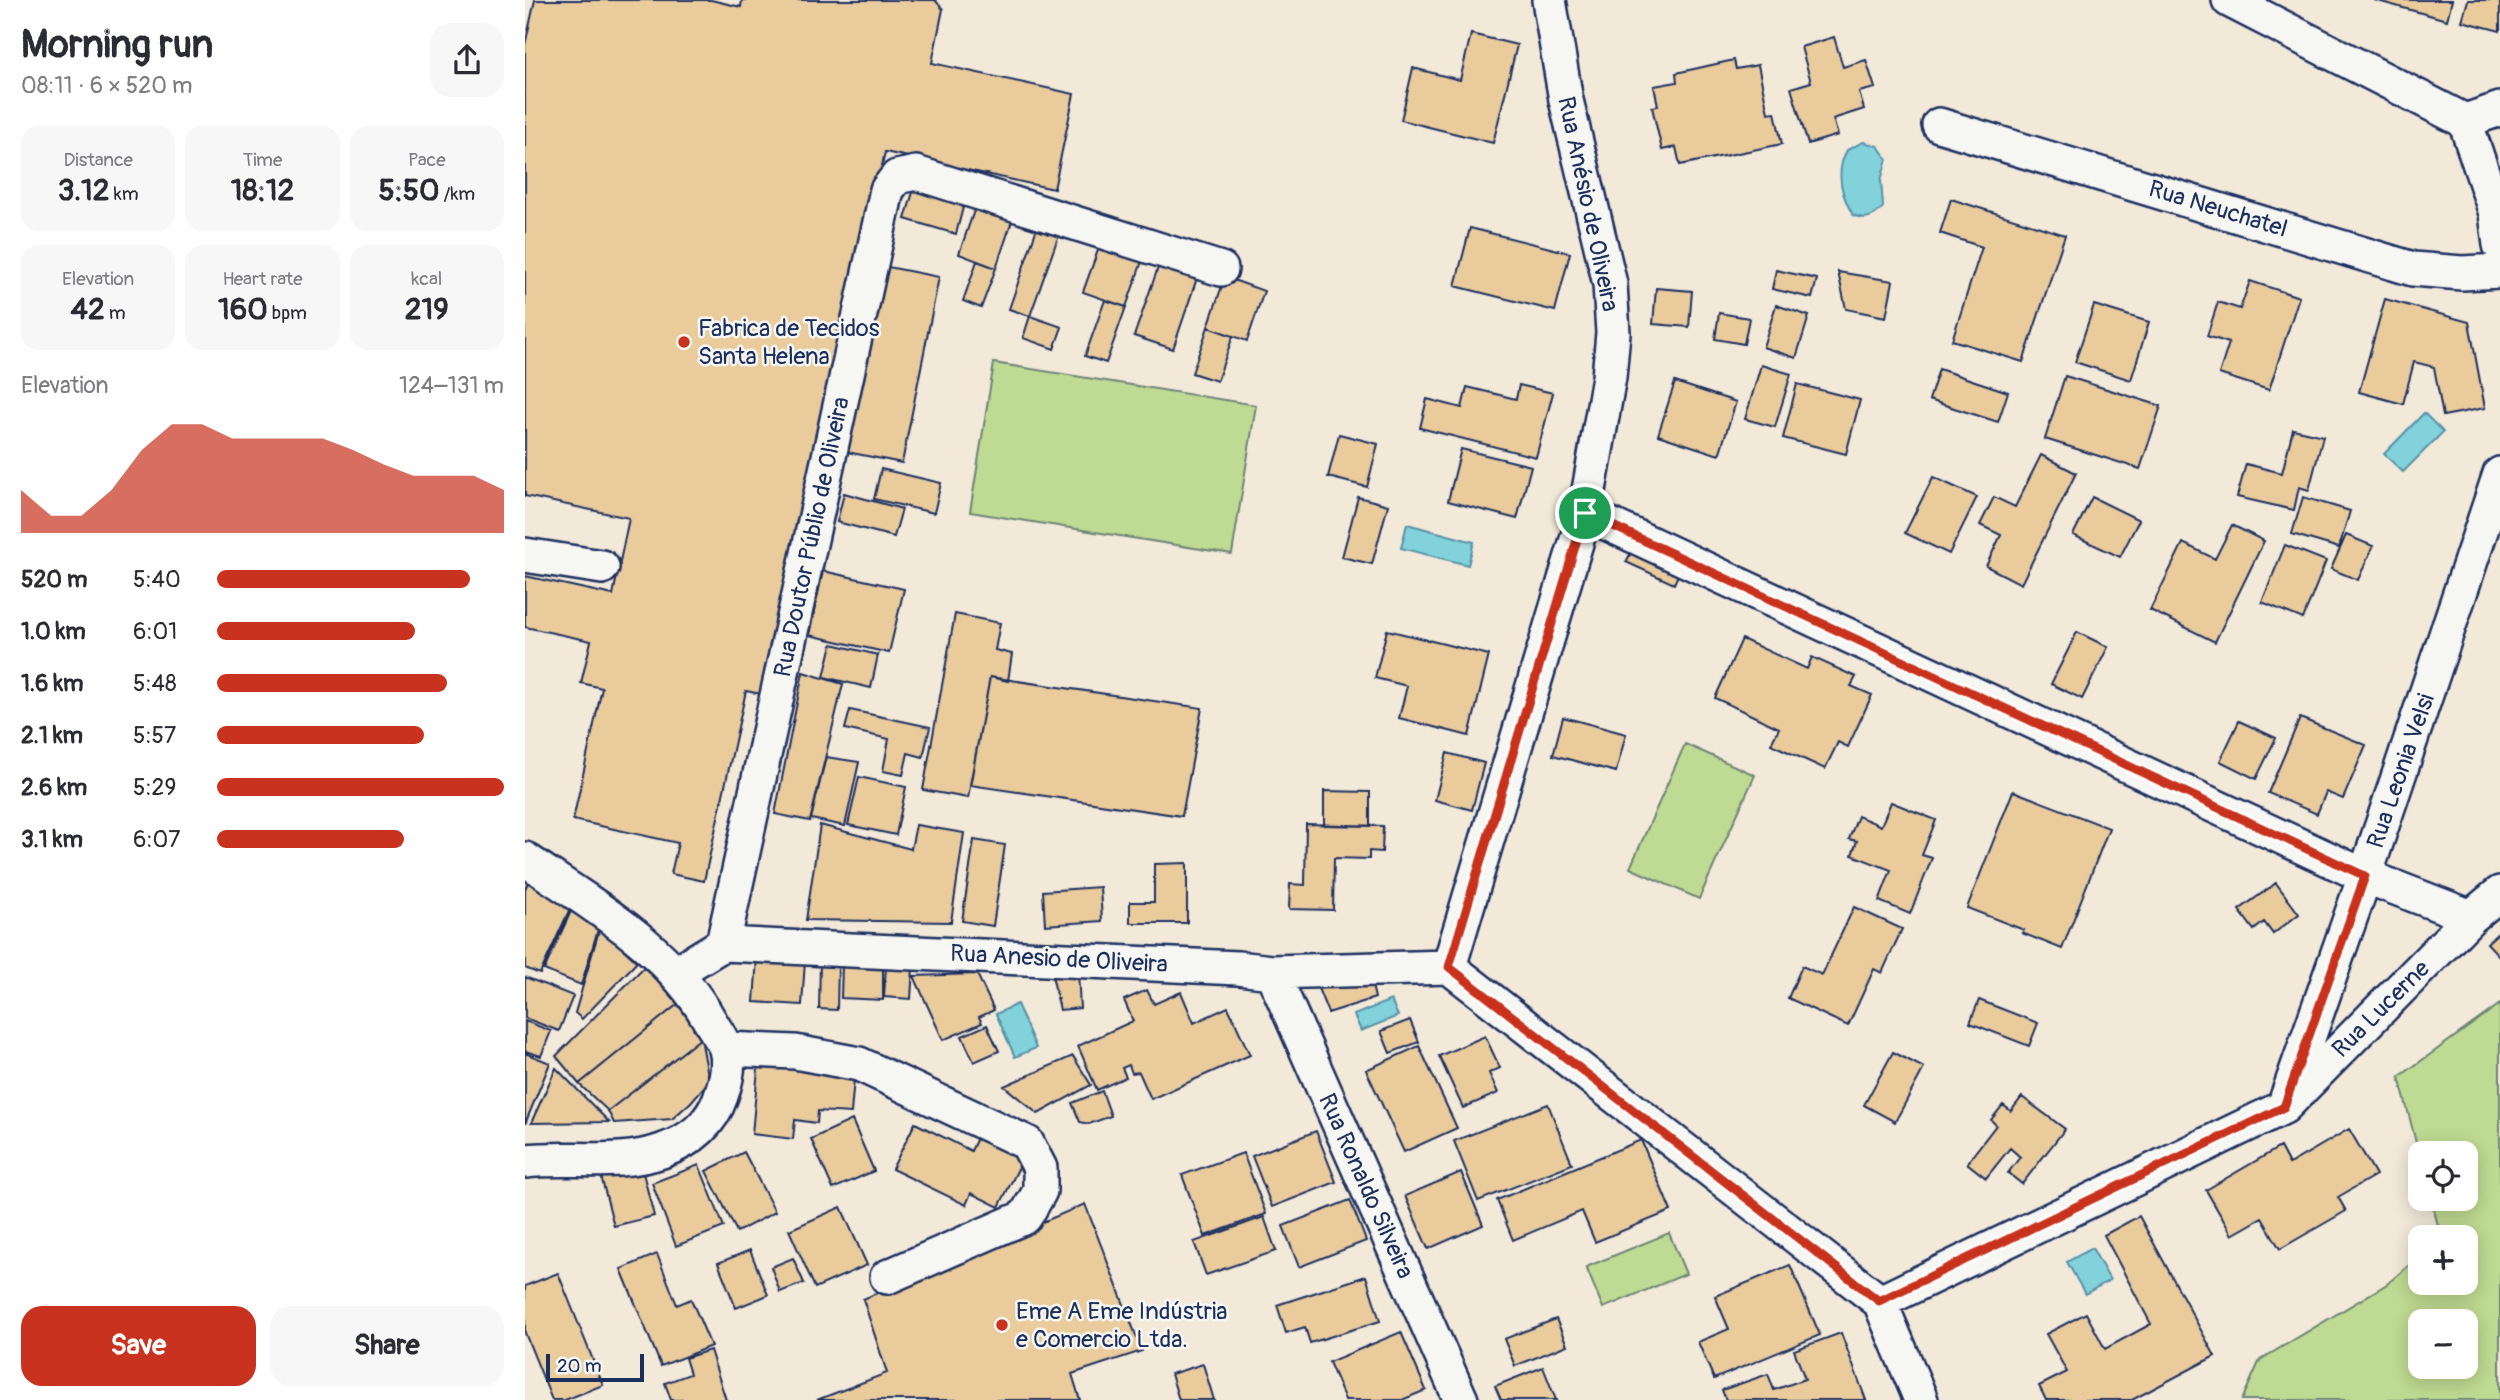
<!DOCTYPE html>
<meta charset="utf-8">
<style>
:root{--surface:#fff;--page:#f7f7f7;--text:#2b2b33;--muted:#7c7c81;--accent:#c8321e}
body{margin:0;font-family:Pangolin,sans-serif;background:var(--page);color:var(--text);height:100vh;display:flex;flex-direction:column;font-size:26px;white-space:nowrap}
*{box-sizing:border-box;margin:0}
p{font-size:23px;color:var(--muted)}
.icon{flex:none;width:38px;height:38px;fill:none;stroke:currentColor;stroke-width:2;stroke-linecap:round;stroke-linejoin:round}
.map{position:relative;flex:1;overflow:hidden}
.side{display:flex;flex-direction:column;background:var(--surface);width:525px}
.side>*{flex:none}
.buttons{position:absolute;left:1883px;top:1141px;display:grid;gap:14px}
.buttons a{display:grid;place-items:center;width:70px;height:70px;border-radius:14px;background:var(--surface);box-shadow:0 4px 18px #0003;font-size:35px}
.scale{position:absolute;left:21px;bottom:18px;width:98px;box-sizing:border-box;padding-left:7px;border:4px solid #1b2f5e;border-top:0;font-size:19px;line-height:24px;white-space:nowrap;color:#1b2f5e;-webkit-text-stroke:5px #f6f6f2;paint-order:stroke}
.pin{position:absolute;display:grid;place-items:center;width:60px;height:60px;color:#fff;margin:-30px;border:4px solid #fff;border-radius:50%;box-shadow:0 2px 7px #0007}
.round{display:grid;place-items:center;flex:none;width:74px;height:74px;border-radius:21px;background:var(--page)}
.summary{display:flex;align-items:center;justify-content:space-between;height:119px;padding:0 21px}
h1{font-size:38px;font-weight:700;line-height:52px}
.stats{display:grid;grid-template-columns:repeat(3,1fr);gap:10px;height:119px;padding:7px 21px}
.stats div{display:grid;align-content:center;border-radius:18px;background:var(--page);text-align:center}
.stats b{font-size:30px;font-weight:700}
.stats small{font-size:19px;font-weight:400}
.stats p{font-size:19px}
.chart{height:196px;padding:14px 21px}
.chart p{display:flex;justify-content:space-between}
.chart svg{width:100%;height:126px;margin-top:7px;fill:var(--accent);opacity:.7}
.cta{display:flex;gap:14px;margin-top:auto;padding:14px 21px}
.cta a{flex:1;height:80px;border-radius:21px;background:var(--accent);color:#fff;font-size:28px;font-weight:700;line-height:80px;text-align:center}
.cta a+a{background:var(--page);color:var(--text)}
ul{padding:0 21px;list-style:none;font-size:23px}
li{display:grid;grid-template-columns:112px 84px 1fr;align-items:center;height:52px}
li i{height:18px;border-radius:9px;background:var(--accent)}
main{display:flex;flex:1;min-height:0}
.map>svg:first-child{display:block}
</style>
<main>
<section class="side">
<div class="summary"><div><h1>Morning run</h1><p>08:11 · 6 × 520 m</p></div><a class="round"><svg class="icon" aria-label="share" viewBox="0 0 24 24"><path d="M12 15V3M7 8l5-5 5 5M5 13v7h14v-7"/></svg></a></div>
<div class="stats">
<div><p>Distance</p><b>3.12<small> km</small></b></div>
<div><p>Time</p><b>18:12</b></div>
<div><p>Pace</p><b>5:50<small> /km</small></b></div>
</div>
<div class="stats">
<div><p>Elevation</p><b>42<small> m</small></b></div>
<div><p>Heart rate</p><b>160<small> bpm</small></b></div>
<div><p>kcal</p><b>219</b></div>
</div>
<div class="chart"><p><span>Elevation</span>124–131 m</p>
<svg viewBox="0 0 160 44" preserveAspectRatio="none"><path d="M0 44V29L10 38L20 38L30 29L40 15L50 6L60 6L70 11L80 11L90 11L100 11L110 15L120 20L130 24L140 24L150 24L160 29V44z"/></svg>
</div>
<ul>
<li><b>520 m</b>5:40<i style="width:88%"></i></li>
<li><b>1.0 km</b>6:01<i style="width:69%"></i></li>
<li><b>1.6 km</b>5:48<i style="width:80%"></i></li>
<li><b>2.1 km</b>5:57<i style="width:72%"></i></li>
<li><b>2.6 km</b>5:29<i style="width:100%"></i></li>
<li><b>3.1 km</b>6:07<i style="width:65%"></i></li>
</ul>
<div class="cta"><a>Save</a><a>Share</a></div>
</section>
<div class="map">
<svg width="1975" height="1400" viewBox="0 0 1975 1400">
<rect width="100%" height="100%" fill="#f2e9d8"/>
<filter id="ink" filterUnits="userSpaceOnUse"><feTurbulence type="fractalNoise" baseFrequency=".0143" numOctaves="2"/><feDisplacementMap in="SourceGraphic" scale="14" xChannelSelector="R" yChannelSelector="G"/><feConvolveMatrix kernelMatrix="1 2 1 2 8 2 1 2 1" color-interpolation-filters="sRGB"/></filter>
<g filter="url(#ink)">
<path fill="#bfda92" stroke="#6d8478" stroke-width="2" fill-rule="evenodd" d="M469,363L731,405L707,554L445,512Z
M1160,744L1230,775L1174,899L1105,868Z
M1975,1004V1400H1717L1735,1360L1862,1284L1895,1256V1283H1941V1237H1916L1906,1199H1941V1153H1895V1158L1874,1077ZM1941,1321V1367H1895V1321Z
M1144,1233L1161,1274L1078,1308L1061,1267Z"/>
<path fill="#81d2da" stroke="#5891a8" stroke-width="2" d="M1338,142L1353,146L1362,159L1356,180L1358,207C1350,217 1340,221 1328,215C1316,195 1310,172 1322,150Z
M1899,413L1918,432L1878,472L1859,454Z
M882,524L949,542L943,565L876,548Z
M866,1000L873,1016L836,1031L829,1015Z
M492,1004L511,1048L490,1057L471,1014Z
M1567,1248L1585,1280L1560,1294L1542,1262Z"/>
<path fill="#e9cb9c" stroke="#1b2f5e" stroke-width="2" d="M10,0H186L216,7L217,0H410L418,9L407,63L549,94L529,189L360,152L241,695L221,691L179,881L146,874L153,843L48,820L77,688L56,683L66,641L0,627V576L88,595L104,518L0,496V45Z
M1849,0H1927L1922,20Z
M1943,0H1975V31L1937,21Z
M946,34L992,45L968,143L876,120L888,68L935,80Z
M1309,37L1318,67L1341,60L1350,88L1334,92L1339,109L1308,119L1313,135L1283,144L1266,88L1286,82L1276,47Z
M1209,60L1211,69L1233,65L1243,113L1250,112L1257,144L1155,165L1151,147L1137,150L1127,107L1133,106L1129,86L1152,82L1151,73Z
M391,182L441,196L431,234L380,219Z
M1426,199L1540,235L1498,362L1427,340L1457,247L1415,233Z
M452,202L489,215L471,268L434,254Z
M514,222L536,229L505,316L484,309Z
M945,228L1045,253L1030,311L930,286Z
M577,239L620,253L601,307L558,292Z
M452,261L471,268L456,308L438,301Z
M635,262L673,275L648,349L609,336Z
M353,265L414,277L377,463L317,451Z
M1251,270L1292,279L1287,298L1247,289Z
M1313,272L1368,281L1361,317L1321,309Z
M700,277L739,291L722,341L683,327Z
M1725,281L1774,297L1744,390L1694,374L1704,343L1682,336L1693,302L1715,309Z
M1131,288L1167,291L1164,327L1128,324Z
M1860,299L1944,322L1960,408L1918,416L1909,367L1889,362L1878,404L1834,392Z
M580,300L601,307L581,363L560,356Z
M1251,305L1284,316L1271,358L1238,347Z
M1569,305L1624,322L1606,380L1550,362Z
M1194,313L1224,318L1219,344L1190,339Z
M505,316L537,327L529,349L498,338Z
M683,327L708,336L692,381L667,373Z
M1236,365L1266,374L1250,427L1220,419Z
M1414,369L1483,392L1473,422L1404,400Z
M1540,376L1636,406L1615,469L1520,439Z
M1150,382L1211,402L1194,455L1133,435Z
M1272,384L1335,400L1321,454L1258,438Z
M994,385L1028,393L1011,457L895,428L902,399L937,408L942,387L991,399Z
M1768,429L1798,436L1784,490L1774,487L1769,510L1712,497L1721,464L1757,473Z
M814,434L853,444L842,487L803,477Z
M936,449L1006,466L992,519L923,501Z
M1516,455L1551,473L1496,584L1461,566L1476,535L1455,525L1469,497L1490,507Z
M356,469L416,483L409,513L349,499Z
M1408,477L1452,497L1424,554L1380,533Z
M319,493L377,509L369,537L312,522Z
M833,497L863,505L847,564L817,557Z
M1567,497L1614,520L1595,557L1548,535Z
M1778,497L1825,511L1814,548L1767,534Z
M1707,525L1739,541L1690,642L1625,610L1658,543L1690,559Z
M1821,535L1848,546L1833,580L1806,569Z
M1760,545L1801,561L1778,619L1737,602Z
M1109,547L1156,568L1149,584L1101,562Z
M298,571L379,589L364,653L284,635Z
M430,614L475,623L470,650L487,654L483,681L465,677L443,798L398,790Z
M862,630L964,655L944,736L874,718L882,686L850,678Z
M1552,632L1583,647L1557,699L1526,684Z
M1217,639L1282,669L1287,657L1331,677L1326,686L1347,695L1323,747L1313,742L1300,769L1246,744L1254,728L1190,698Z
M307,644L353,655L346,688L299,677Z
M278,672L318,684L285,821L250,814Z
M465,677L677,708L657,816L445,785Z
M325,710L405,727L398,757L383,753L378,775L358,771L364,739L320,729Z
M1038,717L1101,734L1091,772L1028,755Z
M1775,718L1841,745L1818,799L1801,792L1792,814L1743,793Z
M1714,721L1751,738L1731,779L1695,761Z
M922,753L959,763L947,810L910,800Z
M301,757L334,762L320,826L286,819Z
M334,777L381,787L371,835L323,825Z
M799,791L845,792V826L799,825Z
M1488,791L1584,828L1537,949L1497,933L1499,930L1442,908Z
M1366,802L1411,820L1397,855L1407,858L1385,914L1354,901L1366,870L1327,855L1332,841L1324,839L1333,816L1356,826Z
M781,824L858,826L857,852L844,851V859L809,858L808,910L764,909L765,884L780,885Z
M295,825L386,849L391,825L439,833L426,922L281,920Z
M449,840L480,845L468,926L437,921Z
M662,863V923H605V902H629V864Z
M3,882L48,902L15,974L0,968V889Z
M1751,883L1774,914L1748,934L1739,922L1729,930L1714,910Z
M575,887L577,921L520,925L518,891Z
M1329,907L1377,929L1357,973L1349,969L1323,1026L1263,998L1277,966L1297,975Z
M46,911L75,923L56,985L19,970Z
M75,927L112,962L57,1019L50,1013Z
M1975,931V957L1962,943Z
M232,957L280,961L277,1005L229,1002Z
M295,963L313,964L312,1010L294,1009Z
M317,965L358,966V1000L316,998Z
M361,966L388,967L386,999L359,997Z
M119,967L153,1004L54,1084L31,1056Z
M526,971H553L555,1008L535,1010Z
M452,974L469,1010L454,1017L457,1023L418,1040L389,976Z
M0,977L48,996L34,1031L0,1018Z
M845,977L850,998L803,1013L790,981Z
M622,990L629,1004L656,992L669,1023L703,1007L725,1055L626,1099L614,1072L607,1073L604,1065L597,1068L601,1077L572,1090L553,1046L608,1021L599,1000Z
M1454,1000L1513,1023L1504,1046L1445,1023Z
M153,1004L176,1038L83,1111L54,1084Z
M885,1020L894,1042L865,1053L856,1031Z
M0,1021L26,1031L16,1056L0,1051Z
M462,1025L474,1051L449,1062L437,1036Z
M960,1036L975,1068L964,1073L973,1093L938,1108L914,1056Z
M176,1038L184,1081L166,1102L147,1119L89,1123L83,1111Z
M894,1046L932,1128L879,1152L841,1070Z
M1368,1052L1399,1068L1370,1122L1339,1105Z
M0,1053L25,1063L0,1124Z
M548,1056L566,1085L513,1114L479,1086Z
M234,1058L330,1067L326,1113L293,1111L292,1123L270,1120L268,1139L227,1134Z
M31,1068L84,1122L6,1123Z
M577,1091L586,1116L564,1124L555,1122L547,1103Z
M1497,1097L1540,1129L1497,1184L1483,1173L1495,1157L1485,1148L1461,1178L1442,1163L1471,1125L1466,1120L1478,1105L1486,1111Z
M1023,1104L1047,1164L953,1201L929,1141Z
M327,1120L349,1171L308,1189L286,1139Z
M390,1123L446,1151L456,1129L502,1151L474,1207L446,1193L441,1205L367,1169Z
M1824,1129L1851,1175L1813,1197L1821,1211L1755,1249L1737,1218L1707,1235L1681,1190L1755,1147L1764,1164Z
M791,1131L811,1182L747,1207L727,1156Z
M1116,1140L1146,1211L1070,1242L1057,1211L988,1240L972,1200Z
M219,1152L250,1212L212,1232L181,1171Z
M718,1153L741,1214L680,1236L657,1175Z
M116,1165L129,1216L89,1226L76,1176Z
M174,1165L199,1227L151,1246L127,1183Z
M936,1172L958,1225L903,1249L880,1196Z
M825,1200L841,1241L774,1267L758,1226Z
M560,1204L617,1351L547,1374L555,1400H292L362,1373L338,1299Z
M316,1207L342,1265L290,1288L264,1230Z
M1614,1216L1690,1356L1607,1400H1521L1514,1386L1542,1372L1521,1334L1561,1313L1580,1349L1626,1324L1579,1235Z
M739,1217L751,1251L681,1275L669,1242Z
M225,1250L243,1295L211,1308L193,1263Z
M132,1254L152,1305L166,1299L186,1346L136,1366L96,1269Z
M268,1258L279,1283L255,1292L246,1267Z
M1265,1265L1295,1335L1189,1379L1173,1342L1204,1329L1190,1296Z
M33,1273L78,1385L40,1400H27L0,1333V1286Z
M841,1276L855,1321L785,1343L780,1327L761,1333L752,1305Z
M1031,1319L1042,1345L990,1366L979,1339Z
M876,1332L901,1390L877,1400H820L804,1362Z
M1316,1333L1341,1400H1201L1197,1390L1243,1374L1249,1390L1280,1379L1269,1350Z
M185,1350L201,1400H146L140,1383L165,1374L160,1358Z
M678,1364L689,1400H654L646,1374Z
M1018,1367L1031,1400H976L970,1386Z"/>
<g fill="none" stroke-linecap="round" stroke-linejoin="round">
<g stroke="#1b2f5e" stroke-width="38">
<path id="minor" d="M1704,0L1940,121
M1940,121L1971,213L1975,245
M1940,121L1975,109
M1414,125L1888,269L1937,273L1975,271
M1060,513L1840,876L1946,917
M0,555L77,567
M0,859C68,906 144,947 185,1021C190,1030 198,1040 201,1049C205,1064 201,1082 196,1096C186,1125 165,1141 137,1151C94,1166 45,1156 0,1161
M198,944L362,190L372,177L391,173L696,269
M924,967L1060,513L1084,377L1088,333L1085,284L1041,100L1024,0
M924,967L1355,1302L1396,1400
M152,972L198,944L713,968L747,972L924,967
M747,972L936,1400
M201,1049L270,1052L334,1064L502,1143L515,1168V1191L500,1217L362,1277
M1762,1098L1840,876L1975,474
M1355,1302L1759,1107L1946,917L1975,893"/>
</g>
<use href="#minor" stroke="#f6f6f2" stroke-width="33"/>
</g>
</g>
<g fill="none" stroke-linecap="round" stroke-linejoin="round" filter="url(#ink)">
<g stroke="#fff" stroke-width="14">
<path id="route" d="M1060,513L1840,876L1759,1107L1354,1301L924,967Z"/>
</g>
<use href="#route" stroke="#c8321e" stroke-width="9"/>
</g>
<g fill="#c8321e" stroke="#f6f6f2" stroke-width="2.5">
<circle cx="159" cy="342" r="7"/>
<circle cx="477" cy="1325" r="7"/>
</g>
<g text-anchor="middle" dominant-baseline="central" stroke-width="5" stroke-linejoin="round" paint-order="stroke">
<g font-size="24" fill="#1b2f5e" stroke="#f6f6f2">
<text transform="translate(1063 204) rotate(78)">Rua Anésio de Oliveira</text>
<text transform="translate(1693 209) rotate(17)">Rua Neuchatel</text>
<text transform="translate(287 537) rotate(-78)">Rua Doutor Públio de Oliveira</text>
<text transform="translate(1876 771) rotate(-71)">Rua Leonia Velsi</text>
<text transform="translate(534 959) rotate(3)">Rua Anesio de Oliveira</text>
<text transform="translate(1856 1009) rotate(-45)">Rua Lucerne</text>
<text transform="translate(841 1186) rotate(66)">Rua Ronaldo Silveira</text>
</g>
<g font-size="24" fill="#1b2f5e" stroke="#f6f6f2" text-anchor="start">
<text x="173" y="328">Fabrica de Tecidos<tspan x="173" dy="28">Santa Helena</tspan></text>
<text x="491" y="1311">Eme A Eme Indústria<tspan x="491" dy="28">e Comercio Ltda.</tspan></text>
</g>
</g>
</svg>
<div class="buttons">
<a><svg class="icon" aria-label="locate" viewBox="0 0 24 24"><circle cx="12" cy="12" r="6"/><path d="M12 2v4M12 18v4M2 12h4M18 12h4"/></svg></a>
<a>+</a>
<a>−</a>
</div>
<div class="scale">20 m</div>
<div class="pin" style="left:1060px;top:513px;background:#1e9e55"><svg class="icon" aria-label="arrive" viewBox="0 0 24 24"><path d="M6 21V4h12l-3 4 3 4H6"/></svg></div>
</div>
</main>
